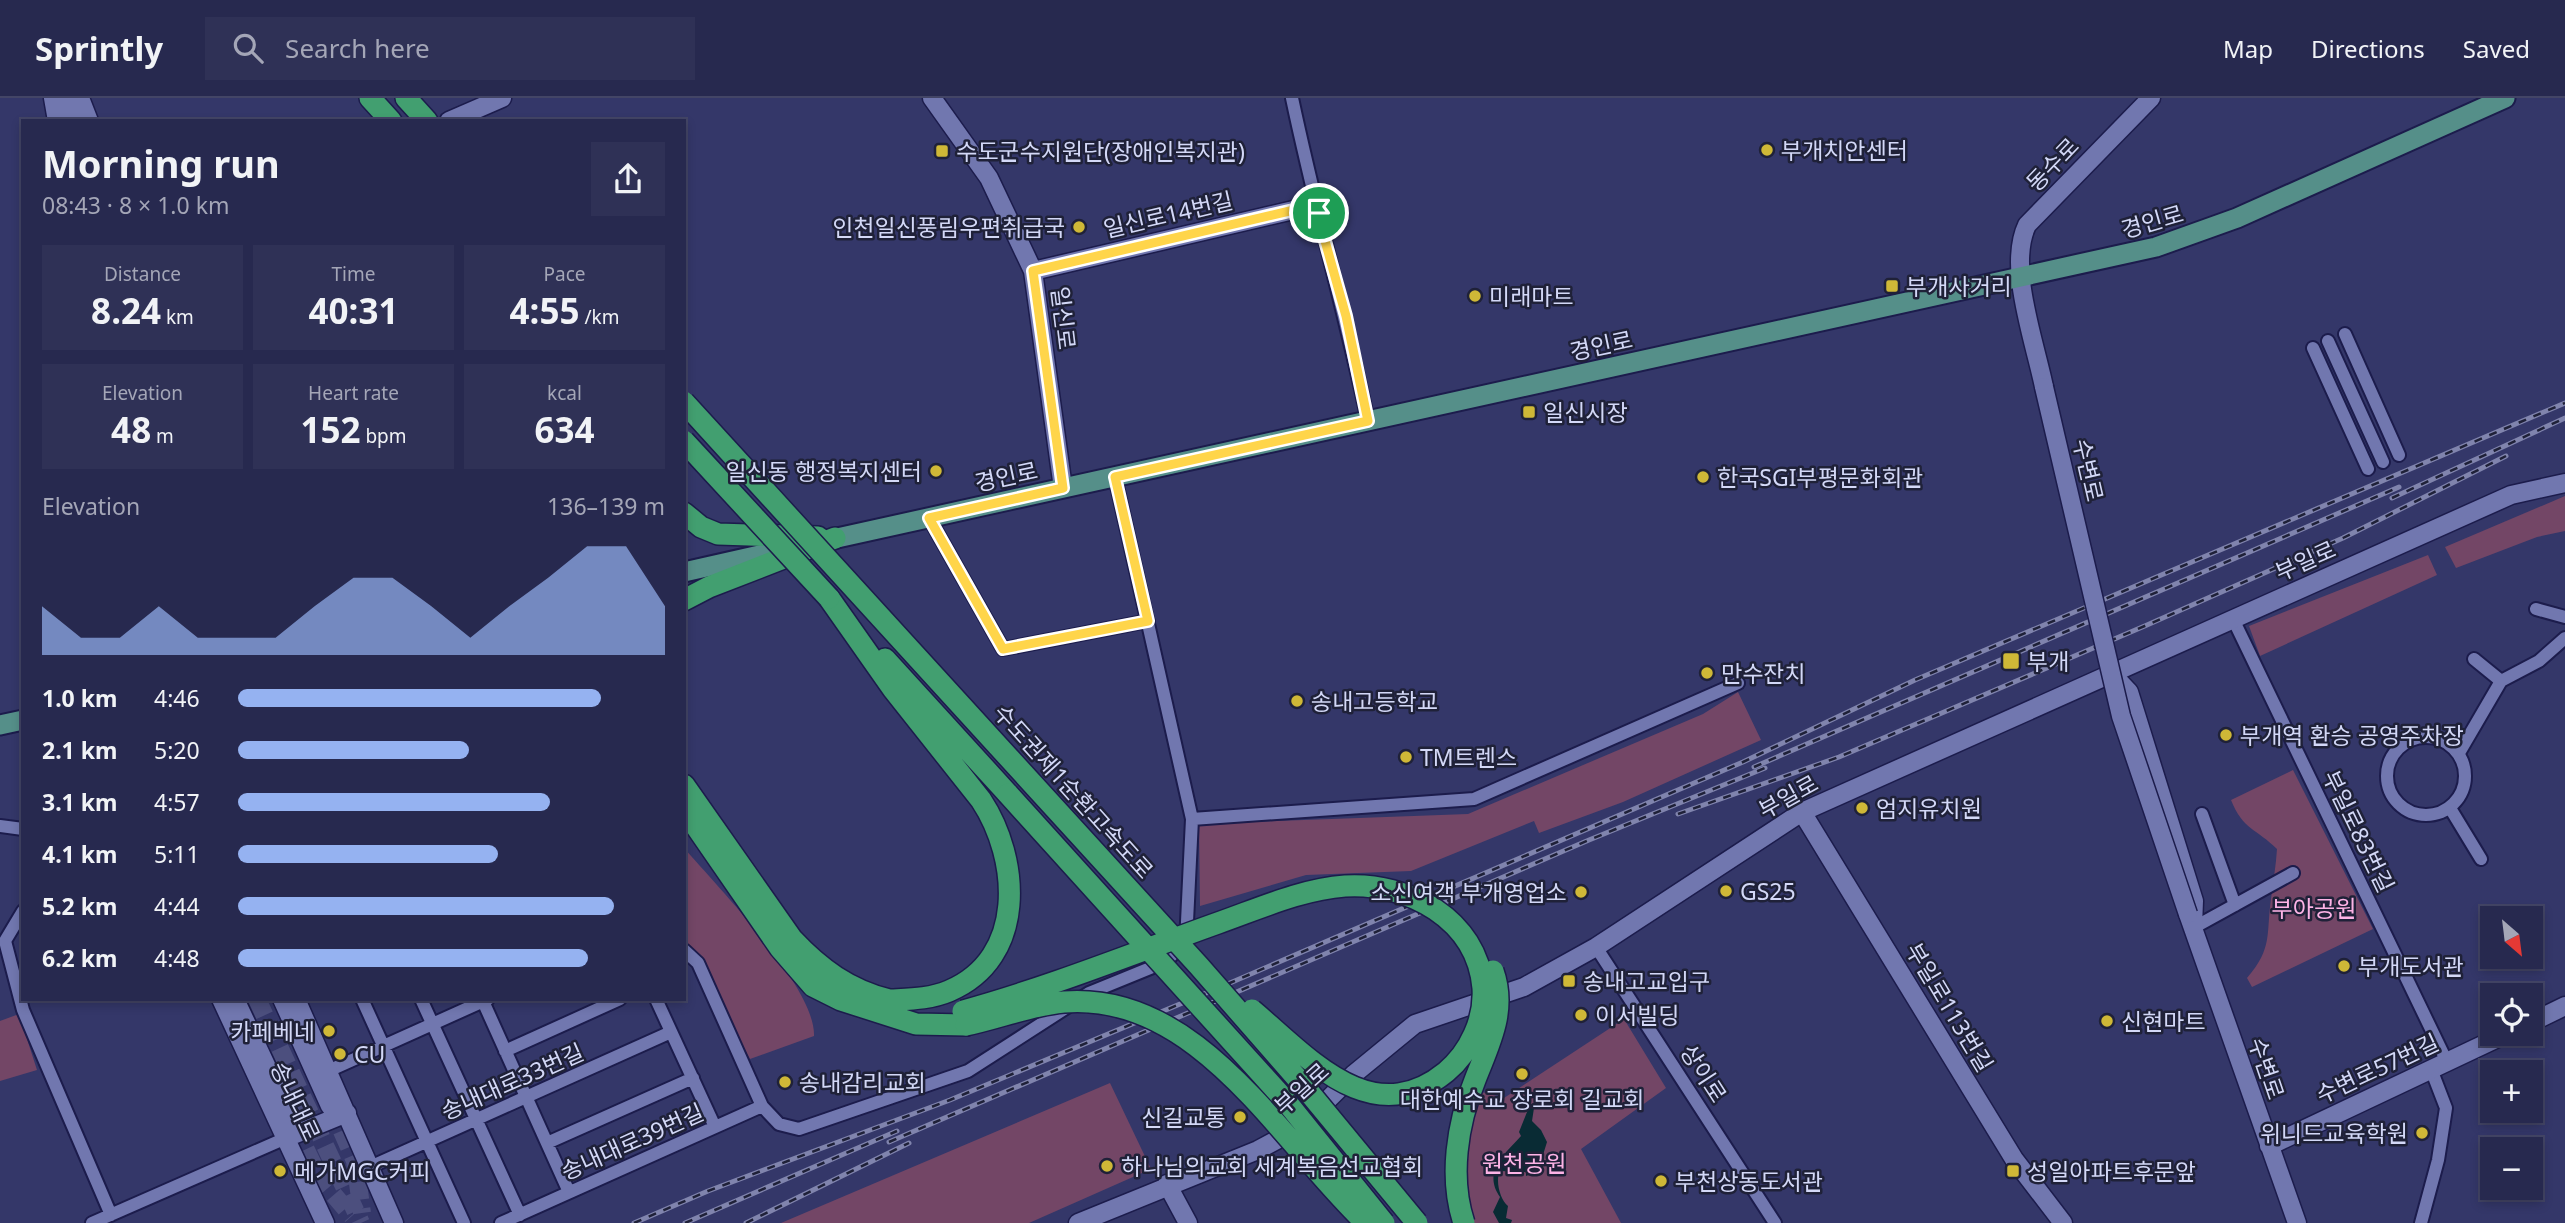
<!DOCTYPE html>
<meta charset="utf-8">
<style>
:root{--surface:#27294f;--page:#2f3156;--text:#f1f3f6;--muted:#a4a6b7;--line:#434566;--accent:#95b2f1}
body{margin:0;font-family:"Noto Sans","Noto Sans KR",sans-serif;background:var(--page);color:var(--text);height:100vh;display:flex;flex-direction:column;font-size:26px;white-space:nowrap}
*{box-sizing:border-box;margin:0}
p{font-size:23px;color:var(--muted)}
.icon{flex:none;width:38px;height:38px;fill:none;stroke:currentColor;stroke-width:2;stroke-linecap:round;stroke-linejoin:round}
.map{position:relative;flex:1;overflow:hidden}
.details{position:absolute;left:21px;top:21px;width:665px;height:882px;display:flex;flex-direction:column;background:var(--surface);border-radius:0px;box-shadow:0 4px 10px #0003,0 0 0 2px var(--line)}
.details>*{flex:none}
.needle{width:46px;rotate:152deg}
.tools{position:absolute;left:2480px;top:808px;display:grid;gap:14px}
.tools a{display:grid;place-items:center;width:63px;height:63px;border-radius:0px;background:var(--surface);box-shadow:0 4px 10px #0003,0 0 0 2px var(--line);font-size:35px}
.pin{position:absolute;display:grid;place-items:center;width:60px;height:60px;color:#fff;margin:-30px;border:4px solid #fff;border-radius:50%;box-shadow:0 2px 7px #0007}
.round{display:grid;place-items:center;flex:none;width:74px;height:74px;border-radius:0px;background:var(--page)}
.overview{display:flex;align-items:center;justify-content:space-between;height:119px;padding:0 21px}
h1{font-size:38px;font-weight:700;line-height:52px}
.metrics{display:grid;grid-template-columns:repeat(3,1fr);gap:10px;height:119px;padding:7px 21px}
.metrics div{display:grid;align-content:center;border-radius:0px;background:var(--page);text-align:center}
.metrics b{font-size:35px;font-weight:700}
.metrics small{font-size:19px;font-weight:400}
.metrics p{font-size:19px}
.chart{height:196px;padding:14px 21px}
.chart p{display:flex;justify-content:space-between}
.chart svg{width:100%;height:126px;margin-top:7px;fill:var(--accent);opacity:.7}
ul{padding:0 21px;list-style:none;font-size:23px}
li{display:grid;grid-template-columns:112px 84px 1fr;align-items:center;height:52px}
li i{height:18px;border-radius:9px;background:var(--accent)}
header{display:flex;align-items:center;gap:42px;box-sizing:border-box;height:98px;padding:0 35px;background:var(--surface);border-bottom:2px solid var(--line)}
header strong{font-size:33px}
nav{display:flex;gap:38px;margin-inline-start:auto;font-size:24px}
.search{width:490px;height:63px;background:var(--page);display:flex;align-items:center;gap:18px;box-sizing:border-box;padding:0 24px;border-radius:0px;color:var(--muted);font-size:26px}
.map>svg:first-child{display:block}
</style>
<header>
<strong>Sprintly</strong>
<div class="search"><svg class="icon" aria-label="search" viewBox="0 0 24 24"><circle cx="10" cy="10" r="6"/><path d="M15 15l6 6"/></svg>Search here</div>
<nav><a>Map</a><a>Directions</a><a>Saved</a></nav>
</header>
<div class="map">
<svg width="2565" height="1125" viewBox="0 0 2565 1125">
<rect width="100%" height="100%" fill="#343769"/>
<path fill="#734666" d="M2565,398V433L2537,439L2456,470L2445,449Z
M2428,457L2437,477L2260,558L2249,528Z
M1738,594L1761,642L1623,704L1539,735L1534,723L1411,773L1306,777L1200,808L1199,726L1468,716L1703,616Z
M2293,672L2373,831L2252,889L2247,880C2273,850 2266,836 2271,801C2273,784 2276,768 2277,751C2257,731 2243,732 2231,702Z
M684,750C717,788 816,890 814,938L750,961L684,839Z
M19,916L37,972L0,983V923Z
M1624,921L1666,990L1581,1051L1621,1125H1473L1464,1067L1478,993L1504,1000Z
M1110,985L1151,1071L1029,1125H781Z"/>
<path fill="#092b34" d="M1529,1009L1534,1010L1532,1023L1541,1032L1547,1044L1542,1060L1534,1066L1536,1074L1526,1078V1074L1500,1073C1495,1082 1500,1102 1508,1108L1506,1120L1512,1122L1511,1125H1499L1493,1114L1500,1099C1482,1073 1505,1056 1521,1038L1519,1034Z"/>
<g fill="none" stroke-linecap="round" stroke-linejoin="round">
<path stroke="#4c4f7e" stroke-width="18" stroke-dasharray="18 9" stroke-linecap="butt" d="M257,901L361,1125
M331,1008L355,1063L362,1115
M294,1027L320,1081L352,1118"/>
<g stroke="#1c1c4c" stroke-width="16">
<path id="street" d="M1292,0C1315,109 1345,215 1368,323
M2345,236L2399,357
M2328,243L2383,364
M2313,250L2368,371
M929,420L1003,551L1148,523
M2536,511L2565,519
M2233,521L2447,964
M2474,561L2501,583
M2387 678a39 39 0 1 1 78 0a39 39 0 1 1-78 0Z
M2459,655L2501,583L2539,563L2565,540
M2450,710L2481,761
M2202,716L2235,807
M1192,721L1474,701L1738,585
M0,728L23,731
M23,813L5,843L23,912L111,1117
M2193,830L2293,775
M1596,849L1775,1125
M684,852L698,865L762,1008L779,1026L799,1031L968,973L1089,895L1165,864L1186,844L1192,721L1115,379
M362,901L464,1125
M421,901L520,1117
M482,901L569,1094
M656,901L715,1029
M505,953L620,901
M328,973L488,901
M547,1045L693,980
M370,1069L671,934
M92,1125L286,1040
M501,1125L762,1008
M2421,1125L2438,1062L2446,1010L2431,971"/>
</g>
<g stroke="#1c1c4c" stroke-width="21">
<path id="secondary" d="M53,0L57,23
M70,0L73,23
M80,0L89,23
M932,0L989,80L1033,173L1063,390
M449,23L502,0
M1033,173L1315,107
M2044,289C2035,244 2007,169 2027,127L2151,0
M2111,575L2129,594L2194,803L2193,828
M1802,714L2014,1061L2063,1125
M2188,816L2297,1125
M221,901L325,1125
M235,901L294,1027
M282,901L330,1008
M296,901L394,1125
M2530,925L2565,908
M286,1040L347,1015
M2269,1048L2506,936
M1167,1086L1188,1125
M1078,1125L1258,1052L1299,1030L1354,976L1415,926L1524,889L1596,849L1802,714L2511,397L2565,385"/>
</g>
<g stroke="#1c1c4c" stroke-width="23">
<path id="primary" d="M819,444L2156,149L2237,120L2505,0
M684,474L790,450
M0,627L23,622"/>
</g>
<g stroke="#1c1c4c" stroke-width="24">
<path id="highway" d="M370,0L391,23
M406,0L427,23
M684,415L701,429L718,436L818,439
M829,500L893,591L981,702C1020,761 1027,860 949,893C930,901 911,901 891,902
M684,502L709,489L835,440
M885,561L1008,696
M684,687L792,841C820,871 849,892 889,902
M684,711L780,850L813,888L841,902L916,926L966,927"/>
</g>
<use href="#street" stroke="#7177af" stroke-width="12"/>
<use href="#secondary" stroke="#7177af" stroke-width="18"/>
<use href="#primary" stroke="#558f89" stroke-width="19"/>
<use href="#highway" stroke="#429f70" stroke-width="21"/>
<g stroke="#8084ad" stroke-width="5">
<path id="rail" d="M2392,400L2565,320
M1754,669L2399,389
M1678,716L1839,659L2147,527L2343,440L2506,358
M889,1044L1589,742L1765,670
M634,1125L708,1093L950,1002L1216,891L1743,664L1915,582L2565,305
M685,1125L897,1033
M746,1125L909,1045"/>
</g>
<use href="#rail" stroke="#1f2138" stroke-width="2.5" stroke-dasharray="8" stroke-linecap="butt"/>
<g stroke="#1c1c4c" stroke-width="21" stroke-linecap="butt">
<path id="secondary-bridge" d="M2044,289L2121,618L2188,816"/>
</g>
<g stroke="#1c1c4c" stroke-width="24" stroke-linecap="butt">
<path id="highway-bridge" d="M684,304L1199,868L1303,987L1417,1125
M684,343L829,500
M1008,696L1285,1002L1384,1125
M963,913C1050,889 1134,855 1218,825C1258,811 1302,791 1345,788C1408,784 1477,821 1483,890C1485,921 1470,954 1446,974C1371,1035 1307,958 1252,912
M966,927C999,920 1031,907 1064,904C1199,893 1281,1045 1366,1125
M1464,1125C1449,1080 1457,1026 1475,982C1489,946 1507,913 1493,873"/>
</g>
<use href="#secondary-bridge" stroke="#7177af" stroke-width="18"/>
<use href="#highway-bridge" stroke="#429f70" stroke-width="21"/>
</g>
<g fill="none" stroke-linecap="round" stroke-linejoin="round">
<g stroke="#fff" stroke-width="14">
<path id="route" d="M1315,107L1346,218L1368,323L1115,379L1148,523L1003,551L929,420L1063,390L1033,173Z"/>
</g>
<use href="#route" stroke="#ffd54a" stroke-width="9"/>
</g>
<g fill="#cfb837" stroke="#1f2138" stroke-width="2.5">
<circle cx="1767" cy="52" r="7"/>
<rect x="935" y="46" width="14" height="14" rx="3.5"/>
<circle cx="1079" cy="129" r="7"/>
<rect x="1885" y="181" width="14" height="14" rx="3.5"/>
<circle cx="1475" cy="198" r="7"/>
<rect x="1522" y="307" width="14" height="14" rx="3.5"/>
<circle cx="936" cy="373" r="7"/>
<circle cx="1703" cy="379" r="7"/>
<rect x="2002" y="554" width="18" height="18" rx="3.5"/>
<circle cx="1707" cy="575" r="7"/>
<circle cx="1297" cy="603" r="7"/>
<circle cx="2226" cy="637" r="7"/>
<circle cx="1406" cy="659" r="7"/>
<circle cx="1862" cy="710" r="7"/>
<circle cx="1726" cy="793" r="7"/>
<circle cx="1581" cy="794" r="7"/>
<circle cx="2344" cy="868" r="7"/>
<rect x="1562" y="876" width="14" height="14" rx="3.5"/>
<circle cx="1581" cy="917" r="7"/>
<circle cx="2107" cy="923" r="7"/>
<circle cx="329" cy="933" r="7"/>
<circle cx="340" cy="956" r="7"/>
<circle cx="1522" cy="976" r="7"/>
<circle cx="785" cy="984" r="7"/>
<circle cx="1240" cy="1019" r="7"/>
<circle cx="2422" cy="1035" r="7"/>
<circle cx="1107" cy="1068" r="7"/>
<circle cx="280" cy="1073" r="7"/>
<rect x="2006" y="1066" width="14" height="14" rx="3.5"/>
<circle cx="1661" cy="1083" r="7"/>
</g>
<g text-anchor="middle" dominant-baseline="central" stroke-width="5" stroke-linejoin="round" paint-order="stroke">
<g font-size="23" fill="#d3d8f7" stroke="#1f2138" text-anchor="start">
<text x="1781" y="52">부개치안센터</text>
<text x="956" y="53">수도군수지원단(장애인복지관)</text>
<text x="1065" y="129" text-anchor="end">인천일신풍림우편취급국</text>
<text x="1906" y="188">부개사거리</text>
<text x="1489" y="198">미래마트</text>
<text x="1543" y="314">일신시장</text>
<text x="922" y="373" text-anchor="end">일신동 행정복지센터</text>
<text x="1717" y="379">한국SGI부평문화회관</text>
<text x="2027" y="563">부개</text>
<text x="1721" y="575">만수잔치</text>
<text x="1311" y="603">송내고등학교</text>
<text x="2240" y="637">부개역 환승 공영주차장</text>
<text x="1420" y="659">TM트렌스</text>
<text x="1876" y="710">엄지유치원</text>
<text x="1740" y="793">GS25</text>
<text x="1567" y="794" text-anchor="end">소신여객 부개영업소</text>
<text x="2358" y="868">부개도서관</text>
<text x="1583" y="883">송내고교입구</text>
<text x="1595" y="917">이서빌딩</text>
<text x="2121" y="923">신현마트</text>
<text x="315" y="933" text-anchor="end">카페베네</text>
<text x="354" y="956">CU</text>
<text x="799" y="984">송내감리교회</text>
<text x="1522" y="1001" text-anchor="middle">대한예수교 장로회 길교회</text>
<text x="1226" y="1019" text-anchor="end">신길교통</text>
<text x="2408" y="1035" text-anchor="end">위니드교육학원</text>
<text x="1121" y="1068">하나님의교회 세계복음선교협회</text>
<text x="294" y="1073">메가MGC커피</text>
<text x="2027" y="1073">성일아파트후문앞</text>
<text x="1675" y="1083">부천상동도서관</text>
</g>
<g font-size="23" fill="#d3d8f7" stroke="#1f2138">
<text transform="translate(2052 66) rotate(-46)">동수로</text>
<text transform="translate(1168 116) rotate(-13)">일신로14번길</text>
<text transform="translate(2152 123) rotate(-16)">경인로</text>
<text transform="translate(1064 220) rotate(83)">일신로</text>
<text transform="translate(1601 247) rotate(-12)">경인로</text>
<text transform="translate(2089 372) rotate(77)">수변로</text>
<text transform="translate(1006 378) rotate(-12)">경인로</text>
<text transform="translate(2305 462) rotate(-24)">부일로</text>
<text transform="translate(1074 693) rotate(48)">수도권제1순환고속도로</text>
<text transform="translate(1788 698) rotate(-29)">부일로</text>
<text transform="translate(2359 733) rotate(64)">부일로83번길</text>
<text transform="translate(1950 909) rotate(59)">부일로113번길</text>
<text transform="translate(2267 970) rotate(71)">수변로</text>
<text transform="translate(2377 970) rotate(-25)">수변로57번길</text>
<text transform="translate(1704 975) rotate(57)">상이로</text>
<text transform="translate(512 983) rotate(-24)">송내대로33번길</text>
<text transform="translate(1301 990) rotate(-42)">부일로</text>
<text transform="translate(296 1003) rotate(65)">송내대로</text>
<text transform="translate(632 1043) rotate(-24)">송내대로39번길</text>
</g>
<g font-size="23" fill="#fdb3e6" stroke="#1f2138">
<text x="2314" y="810">부아공원</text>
<text x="1524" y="1065">원천공원</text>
</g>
</g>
</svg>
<div class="tools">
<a><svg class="needle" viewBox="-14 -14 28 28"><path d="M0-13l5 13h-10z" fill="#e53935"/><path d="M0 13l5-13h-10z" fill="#a4a6b7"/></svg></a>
<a><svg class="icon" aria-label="locate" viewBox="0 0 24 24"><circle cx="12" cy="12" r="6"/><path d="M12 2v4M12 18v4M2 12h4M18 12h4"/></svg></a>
<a>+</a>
<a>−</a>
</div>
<div class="pin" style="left:1319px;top:115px;background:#1e9e55"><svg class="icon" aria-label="arrive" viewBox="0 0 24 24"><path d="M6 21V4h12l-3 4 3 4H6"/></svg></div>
<section class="details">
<div class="overview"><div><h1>Morning run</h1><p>08:43 · 8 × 1.0 km</p></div><a class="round"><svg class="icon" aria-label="share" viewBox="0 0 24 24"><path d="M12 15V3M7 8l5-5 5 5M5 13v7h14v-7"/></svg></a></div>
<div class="metrics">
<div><p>Distance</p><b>8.24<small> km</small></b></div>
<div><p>Time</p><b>40:31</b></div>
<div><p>Pace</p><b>4:55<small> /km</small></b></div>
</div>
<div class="metrics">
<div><p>Elevation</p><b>48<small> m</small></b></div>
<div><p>Heart rate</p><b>152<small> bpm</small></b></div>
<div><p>kcal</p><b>634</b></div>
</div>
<div class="chart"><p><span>Elevation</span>136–139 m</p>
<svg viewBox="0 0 160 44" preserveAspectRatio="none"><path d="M0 44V27L10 38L20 38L30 27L40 38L50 38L60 38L70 27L80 17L90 17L100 27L110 38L120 27L130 17L140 6L150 6L160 27V44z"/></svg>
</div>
<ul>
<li><b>1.0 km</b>4:46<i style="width:85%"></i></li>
<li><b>2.1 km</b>5:20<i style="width:54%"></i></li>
<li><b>3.1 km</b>4:57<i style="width:73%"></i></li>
<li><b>4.1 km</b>5:11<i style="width:61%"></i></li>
<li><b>5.2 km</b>4:44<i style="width:88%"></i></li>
<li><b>6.2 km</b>4:48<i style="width:82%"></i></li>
</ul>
</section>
</div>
